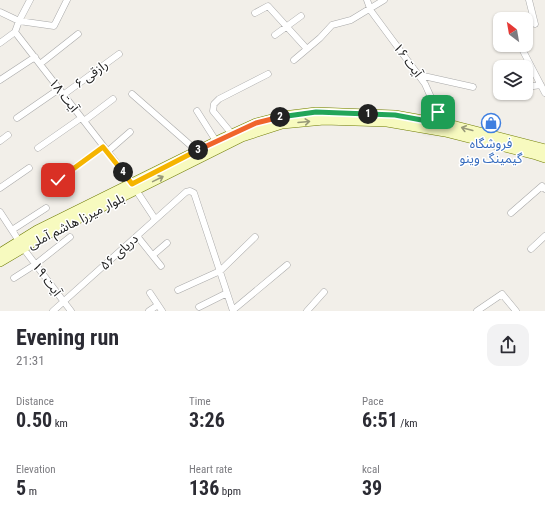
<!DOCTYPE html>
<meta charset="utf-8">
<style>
:root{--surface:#fff;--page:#f2f2f3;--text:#2b2b33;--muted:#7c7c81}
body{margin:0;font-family:"Roboto Condensed","Noto Sans Arabic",sans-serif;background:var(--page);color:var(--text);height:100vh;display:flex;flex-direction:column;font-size:15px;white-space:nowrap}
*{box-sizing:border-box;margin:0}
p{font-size:13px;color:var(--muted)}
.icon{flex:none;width:22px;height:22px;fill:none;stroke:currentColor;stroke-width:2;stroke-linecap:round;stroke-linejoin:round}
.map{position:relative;height:311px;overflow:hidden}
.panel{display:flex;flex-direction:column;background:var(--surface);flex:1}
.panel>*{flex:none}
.needle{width:26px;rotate:329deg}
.tools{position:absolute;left:493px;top:12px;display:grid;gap:8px}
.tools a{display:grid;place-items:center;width:40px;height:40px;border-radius:8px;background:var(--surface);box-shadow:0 1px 3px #0004;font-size:20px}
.pin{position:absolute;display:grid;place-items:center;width:34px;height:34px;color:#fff;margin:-17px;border-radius:8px;box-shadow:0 2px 6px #0006}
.km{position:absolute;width:20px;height:20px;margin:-10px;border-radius:50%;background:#222;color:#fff;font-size:11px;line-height:20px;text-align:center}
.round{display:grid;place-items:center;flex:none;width:42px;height:42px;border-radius:12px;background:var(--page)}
.overview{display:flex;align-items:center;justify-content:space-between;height:68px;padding:0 16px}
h1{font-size:22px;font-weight:700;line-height:30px}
.stats{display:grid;grid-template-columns:repeat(3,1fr);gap:6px;height:68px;padding:4px 16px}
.stats div{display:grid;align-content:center}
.stats b{font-size:20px;font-weight:700}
.stats small{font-size:11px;font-weight:400}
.stats p{font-size:11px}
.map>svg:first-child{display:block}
</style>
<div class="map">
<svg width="545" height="311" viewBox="0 0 545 311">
<rect width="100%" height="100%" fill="#f2efe9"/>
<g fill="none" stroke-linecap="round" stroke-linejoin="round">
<g stroke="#a9a9a9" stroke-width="7">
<path id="minor" d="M367,0L371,11L425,84L443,124
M529,0L535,24
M0,12L19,21L54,26L67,0
M255,13L268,6L307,49
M15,32L132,183
M15,32L19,21L30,0
M275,35L301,16
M0,43L15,32
M520,45L545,93
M294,60L320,38L332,25L351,20L384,0
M40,64L78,34
M419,75L473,87
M0,80L35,57
M526,87L541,85
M498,92H500
M132,94L197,151
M63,95L119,54
M197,111L216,141
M17,118L59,89
M84,121L113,99
M232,134L213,111L214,104L219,99L268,74
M0,141L8,135
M38,148L81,118
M107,152L130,132
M57,180L103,147
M0,188L29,168
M136,190L155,219
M0,212L19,241
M511,213L542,186L545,189
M12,230L46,208
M137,236L161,266
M23,248L71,311
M531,249L545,236
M153,255L167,243
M14,278L36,264L70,237
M178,290L220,271L255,237
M150,293L162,311
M199,307L227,293
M233,310L287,265
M53,311L186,192L190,191L194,193L233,311
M149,311L158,305
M307,311L324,292
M477,311L502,294L516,311"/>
</g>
<g stroke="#707d05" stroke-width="10">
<path id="secondary" d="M0,253L37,230L223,138L256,123L283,116L316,112L395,115L456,126L545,149
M0,262L42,237L242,137L282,124L324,120L387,122L445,132L536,155L545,158"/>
</g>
<use href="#minor" stroke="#fff" stroke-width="6"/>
<use href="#secondary" stroke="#f7fabf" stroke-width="9"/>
</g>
<defs><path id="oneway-shaft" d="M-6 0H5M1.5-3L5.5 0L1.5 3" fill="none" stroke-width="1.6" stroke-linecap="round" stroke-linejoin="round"/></defs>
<g stroke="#979978">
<use href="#oneway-shaft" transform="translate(304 122) rotate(-5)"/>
<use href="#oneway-shaft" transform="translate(467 129) rotate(-165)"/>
<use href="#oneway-shaft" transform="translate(158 179) rotate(-26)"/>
</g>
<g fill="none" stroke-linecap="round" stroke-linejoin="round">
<g stroke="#fff" stroke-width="8">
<path id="split-1" d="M368,114L395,115L443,124L438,112"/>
</g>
<g stroke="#fff" stroke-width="8">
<path id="split-2" d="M280,117L316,112L368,114"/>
</g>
<g stroke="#fff" stroke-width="8">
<path id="split-3" d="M198,150L256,123L280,117"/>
</g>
<g stroke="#fff" stroke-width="8">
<path id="split-4" d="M123,172L132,184L198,150"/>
</g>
<g stroke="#fff" stroke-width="8">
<path id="split-5" d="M58,180L103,147L123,172"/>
</g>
<use href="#split-1" stroke="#22a559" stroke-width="5"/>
<use href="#split-2" stroke="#22a559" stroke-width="5"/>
<use href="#split-3" stroke="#f0652b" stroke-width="5"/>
<use href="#split-4" stroke="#f5b400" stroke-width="5"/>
<use href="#split-5" stroke="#f5b400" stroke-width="5"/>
</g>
<defs>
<g id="shop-ring" transform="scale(1)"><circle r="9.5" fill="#fff" stroke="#3f7fe0" stroke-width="1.5"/><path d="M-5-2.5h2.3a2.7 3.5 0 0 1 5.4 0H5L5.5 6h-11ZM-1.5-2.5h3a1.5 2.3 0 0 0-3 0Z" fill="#3f7fe0"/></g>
</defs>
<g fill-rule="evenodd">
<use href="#shop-ring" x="491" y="123"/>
</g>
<g text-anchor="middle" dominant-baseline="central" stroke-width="3" stroke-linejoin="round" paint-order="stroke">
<g font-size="13" fill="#222" stroke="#fff">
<text transform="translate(408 60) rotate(53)">آیت ۱۶</text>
<text transform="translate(91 74) rotate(-36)">رازقی ۶</text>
<text transform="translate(64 95) rotate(52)">آیت ۱۸</text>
<text transform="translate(76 221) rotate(-27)">بلوار میرزا هاشم آملی</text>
<text transform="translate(119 252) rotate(-42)">دریای ۵۶</text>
<text transform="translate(47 279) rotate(53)">آیت ۱۹</text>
</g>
<g font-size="13" fill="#366cbe" stroke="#fff">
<text x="491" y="143">فروشگاه<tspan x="491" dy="15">گیمینگ وینو</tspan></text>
</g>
</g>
</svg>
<div class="tools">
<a><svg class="needle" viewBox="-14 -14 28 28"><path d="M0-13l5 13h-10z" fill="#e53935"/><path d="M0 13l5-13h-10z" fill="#7c7c81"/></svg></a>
<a><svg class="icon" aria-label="layers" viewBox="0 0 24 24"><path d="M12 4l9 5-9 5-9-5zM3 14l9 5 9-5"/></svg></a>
</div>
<div class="pin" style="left:438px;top:112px;background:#1e9e55"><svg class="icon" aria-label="arrive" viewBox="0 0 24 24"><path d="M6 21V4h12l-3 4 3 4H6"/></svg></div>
<div class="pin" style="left:58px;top:180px;background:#d93025"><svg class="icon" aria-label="check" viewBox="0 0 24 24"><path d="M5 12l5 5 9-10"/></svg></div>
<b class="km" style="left:368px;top:114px">1</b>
<b class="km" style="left:280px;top:117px">2</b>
<b class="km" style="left:198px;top:150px">3</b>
<b class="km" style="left:123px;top:172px">4</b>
</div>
<section class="panel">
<div class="overview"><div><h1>Evening run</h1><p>21:31</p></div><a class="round"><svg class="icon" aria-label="share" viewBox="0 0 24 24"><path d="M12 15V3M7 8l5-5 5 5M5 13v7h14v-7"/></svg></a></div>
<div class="stats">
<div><p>Distance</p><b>0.50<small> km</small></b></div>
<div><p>Time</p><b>3:26</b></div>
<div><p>Pace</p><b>6:51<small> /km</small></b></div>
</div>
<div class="stats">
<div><p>Elevation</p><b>5<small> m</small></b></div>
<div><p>Heart rate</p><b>136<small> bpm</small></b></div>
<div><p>kcal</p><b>39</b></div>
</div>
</section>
